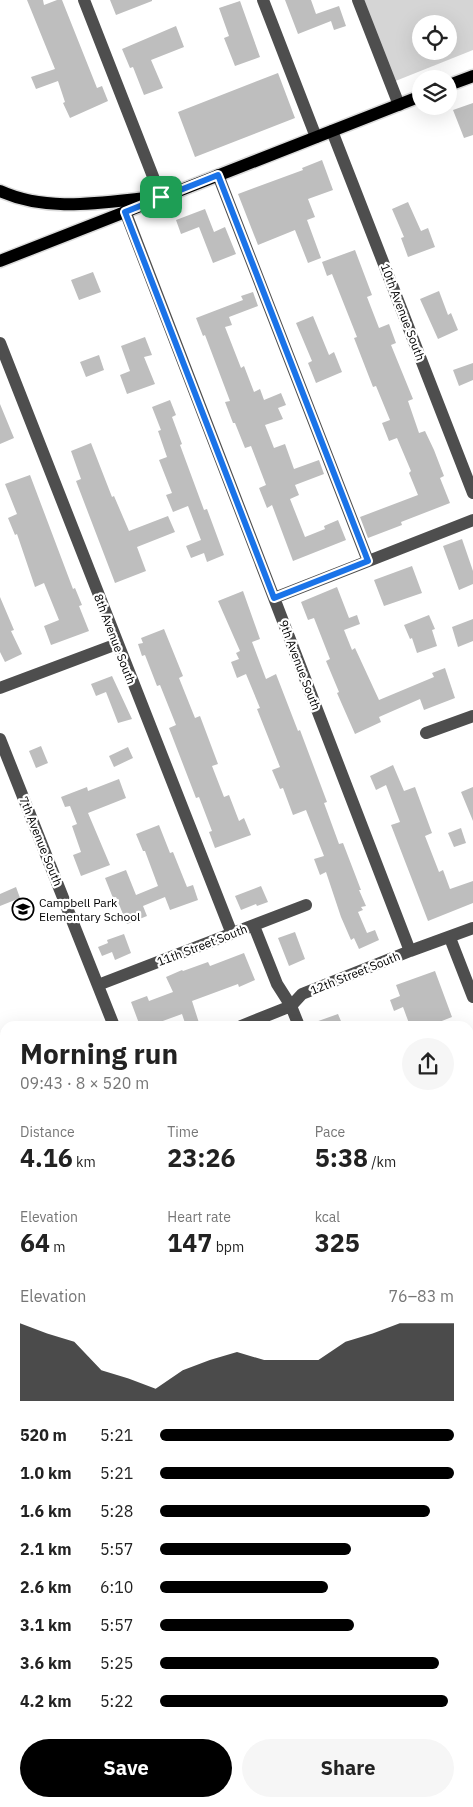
<!DOCTYPE html>
<meta charset="utf-8">
<style>
:root{--surface:#fff;--page:#f6f6f6;--text:#222;--muted:#767676;--accent:#000}
body{margin:0;font-family:"IBM Plex Sans",sans-serif;background:var(--page);color:var(--text);height:100vh;display:flex;flex-direction:column;font-size:19px;white-space:nowrap}
*{box-sizing:border-box;margin:0}
p{font-size:16px;color:var(--muted)}
.icon{flex:none;width:28px;height:28px;fill:none;stroke:currentColor;stroke-width:2;stroke-linecap:round;stroke-linejoin:round}
.map{position:relative;flex:1;overflow:hidden}
.side{position:absolute;left:0px;top:1021px;width:474px;height:786px;display:flex;flex-direction:column;background:var(--surface);border-radius:15px 15px 0 0;box-shadow:0 5px 20px #0002}
.side>*{flex:none}
.controls{position:absolute;left:412px;top:15px;display:grid;gap:10px}
.controls a{display:grid;place-items:center;width:45px;height:45px;border-radius:50%;background:var(--surface);box-shadow:0 5px 20px #0002;font-size:25px}
.pin{position:absolute;display:grid;place-items:center;width:42px;height:42px;color:#fff;margin:-21px;border-radius:10px;box-shadow:0 2px 8px #0006}
.round{display:grid;place-items:center;flex:none;width:52px;height:52px;border-radius:26px;background:var(--page)}
.summary{display:flex;align-items:center;justify-content:space-between;height:85px;padding:0 20px}
h1{font-size:28px;font-weight:700;line-height:38px}
.metrics{display:grid;grid-template-columns:repeat(3,1fr);gap:8px;height:85px;padding:5px 20px}
.metrics div{display:grid;align-content:center}
.metrics b{font-size:25px;font-weight:700}
.metrics small{font-size:14px;font-weight:400}
.metrics p{font-size:14px}
.chart{height:140px;padding:10px 20px}
.chart p{display:flex;justify-content:space-between}
.chart svg{width:100%;height:90px;margin-top:5px;fill:var(--accent);opacity:.7}
.primary-button{display:flex;gap:10px;margin-top:auto;padding:10px 20px}
.primary-button a{flex:1;height:58px;border-radius:30px;background:var(--accent);color:#fff;font-size:20px;font-weight:700;line-height:58px;text-align:center}
.primary-button a+a{background:var(--page);color:var(--text)}
ul{padding:0 20px;list-style:none;font-size:16px}
li{display:grid;grid-template-columns:80px 60px 1fr;align-items:center;height:38px}
li i{height:12px;border-radius:6px;background:var(--accent)}
.map>svg:first-child{display:block}
</style>
<div class="map">
<svg width="473" height="1807" viewBox="0 0 473 1807">
<rect width="100%" height="100%" fill="#fff"/>
<path fill="#d5d5d5" fill-rule="evenodd" d="M361,0H473V50L393,82ZM421,24H449V51H421Z
M5,1172V1802L365,1803L353,1807H0V1174Z"/>
<path fill="#bebebe" d="M27,0H43L44,5L57,0H62L97,88L102,86L108,101L70,118L63,103L65,102L58,81L36,89L31,77L55,69Z
M110,0H152V1L116,15Z
M285,0H311L316,14L339,6L346,26L334,30L331,21L298,34Z
M240,1L260,57L235,66L224,38L229,36L219,8Z
M176,26L184,47L151,60L163,88L144,95L133,67L130,68L122,49Z
M278,73L295,118L195,157L178,112Z
M473,103V135L464,138L453,110Z
M322,160L333,190L308,199L315,217L307,220L321,258L308,263L295,230L258,245L238,194L303,170L302,168Z
M408,202L421,231L428,228L435,247L408,257L401,238L404,237L392,209Z
M205,209L214,232L225,227L236,254L213,263L199,227L181,234L176,220Z
M355,250L372,295L367,297L379,328L389,324L396,343L391,345L413,399L408,401L419,433L425,431L434,450L444,476L440,478L450,503L401,522L402,525L368,538L360,517L418,495L409,473L411,471L397,438L389,441L382,423L390,420L376,386L373,387L354,338L357,337L332,274L327,276L322,262Z
M93,272L101,292L79,300L71,280Z
M439,291L448,315L451,313L458,330L438,339L420,299Z
M253,292L258,306L229,317L232,325L225,327L241,368L244,366L254,392L260,389L264,400L281,393L286,405L278,408L283,419L265,425L274,448L285,444L294,469L319,460L324,474L295,485L299,495L290,499L305,537L325,529L324,526L338,520L346,540L293,561L272,505L267,508L259,488L266,485L251,446L245,448L235,423H233L225,402L230,401L205,335L203,336L196,318L243,300L241,296Z
M313,316L329,355L334,352L342,372L316,383L308,363L312,361L296,323Z
M145,337L152,355L144,357L155,384L127,394L120,375L130,371L121,346Z
M99,355L104,370L86,377L80,362Z
M473,363V380L459,386L453,370Z
M170,400L176,415L172,417L182,444L180,445L204,510L207,509L224,555L207,562L204,553L191,558L186,546L201,540L188,506L173,512L166,495L172,493L159,460L167,457L158,431L161,430L152,407Z
M0,404L14,438L0,444Z
M91,443L112,497L114,496L129,531L168,516L175,532L137,547L146,571L115,583L76,481L81,479L71,451Z
M30,475L73,589L75,588L82,605L79,606L89,631L51,645L44,626L59,620L44,583L35,587L17,534L15,535L8,518L17,514L5,484Z
M462,539L473,571V584L459,590L443,546Z
M412,566L422,593L384,606L374,580Z
M337,587L349,618L357,615L360,624L344,630L352,650L355,648L379,700L434,677L432,673L445,668L455,698L424,710L420,699L379,717L381,722L355,734L337,693L339,692L326,661L330,659L314,618L308,620L301,602Z
M243,591L260,639L252,642L266,679L276,674L298,731L300,730L327,802L324,803L339,844L343,843L361,890H359L366,906L361,907L363,910L358,912L367,933L375,930L379,940L359,949L354,938L351,940L341,917L326,872L320,875L314,859L324,856L306,810L293,815L283,788L280,789L272,770L280,767L257,709L260,708L246,674L237,678L231,662L239,659L236,653L240,651L218,601Z
M0,597L14,630L11,631L22,654L5,662L0,652Z
M429,615L435,629L432,630L437,646L417,653L412,638L410,639L404,625Z
M473,619V641L458,647L452,627Z
M164,629L183,676L179,678L195,718L200,716L218,764L212,766L224,797L229,795L239,821L244,818L251,835L215,848L209,832L212,831L199,797L196,798L169,728L176,725L160,685L157,686L145,655L142,656L138,644L143,643L141,638Z
M112,676L132,719L118,723L106,692L96,696L91,684Z
M41,746L48,763L36,768L29,751Z
M128,747L133,758L114,767L109,756Z
M393,765L404,791L415,787L432,833L425,836L439,872L443,870L450,889L473,881V903L428,921L391,825L400,822L386,785L376,790L370,776Z
M119,779L126,798L88,813L110,865L81,876L73,855L81,852L72,826L77,824L70,806L65,807L61,797L87,787L88,791Z
M473,787V821L461,792Z
M159,825L170,853L173,852L187,887L193,885L198,900L170,910L165,897L143,906L147,916L127,924L116,897L113,898L105,878L126,870L136,895L158,886L145,851H143L136,834Z
M461,828L466,843L454,847L448,833Z
M261,886L268,902L257,906L256,904L241,910L235,896Z
M16,887L20,898L0,906V894Z
M295,932L305,959L289,966L278,938Z
M124,934L131,953L115,960L112,952L102,956L98,947L108,943L107,940Z
M244,953L255,980L239,987L238,984L192,1001L200,1026H186L182,1014L149,1026H140L131,1002L147,996L149,1001L173,992L166,977L182,970L183,971L208,962L210,966Z
M435,971L452,1017L429,1026H410L403,1007L394,1011L390,1000L400,996L396,985Z
M338,1014L343,1026H307V1025Z"/>
<g fill="none" stroke-linecap="round" stroke-linejoin="round">
<g stroke="#dbdbdb" stroke-width="15">
<path id="major" d="M449,85L473,76
M0,191C46,212 98,203 146,198
M0,261L421,96"/>
</g>
<path stroke="#4e4e4e" stroke-width="12" d="M84,0L161,197
M263,0L316,137
M358,0L399,105
M332,131L473,493
M218,175L368,561
M125,211L410,951
M0,343L232,934
M274,598L473,520
M0,688L117,644
M426,733L473,716
M0,739L114,1026
M254,926L277,984L291,1006L299,1026
M450,938L473,997
M98,985L306,905
M241,1026L291,1006L302,994L410,951L473,928
M0,1164L5,1162
M469,1355L473,1354
M0,1548L5,1546
M469,1567L473,1565
M0,1609L5,1611
M469,1780L473,1779
M402,1807L413,1802"/>
<use href="#major" stroke="#000" stroke-width="12"/>
</g>
<g fill="none" stroke-linecap="round" stroke-linejoin="round">
<g stroke="#fff" stroke-width="10">
<path id="route" d="M218,175L368,561L274,598L125,212Z"/>
</g>
<use href="#route" stroke="#1a73e8" stroke-width="6"/>
</g>
<defs>
<g id="school-ring" transform="scale(1.125)"><circle r="9.5" fill="#fff" stroke="#000" stroke-width="1.5"/><path d="M0-5L7-2L0 1L-7-2ZM-4 1L0 2.5L4 1V4Q0 6-4 4Z" fill="#000"/></g>
</defs>
<g fill-rule="evenodd">
<use href="#school-ring" x="23" y="909"/>
</g>
<g text-anchor="middle" dominant-baseline="central" stroke-width="4.5" stroke-linejoin="round" paint-order="stroke">
<g font-size="12" fill="#000" stroke="#fff">
<text transform="translate(403 312) rotate(69)">10th Avenue South</text>
<text transform="translate(115 639) rotate(69)">8th Avenue South</text>
<text transform="translate(300 665) rotate(69)">9th Avenue South</text>
<text transform="translate(41 841) rotate(68)">7th Avenue South</text>
<text transform="translate(202 945) rotate(-21)">11th Street South</text>
<text transform="translate(355 973) rotate(-22)">12th Street South</text>
</g>
<g font-size="12" fill="#000" stroke="#fff" text-anchor="start">
<text x="39" y="902">Campbell Park<tspan x="39" dy="14">Elementary School</tspan></text>
</g>
</g>
</svg>
<div class="controls">
<a><svg class="icon" aria-label="locate" viewBox="0 0 24 24"><circle cx="12" cy="12" r="6"/><path d="M12 2v4M12 18v4M2 12h4M18 12h4"/></svg></a>
<a><svg class="icon" aria-label="layers" viewBox="0 0 24 24"><path d="M12 4l9 5-9 5-9-5zM3 14l9 5 9-5"/></svg></a>
</div>
<div class="pin" style="left:161px;top:197px;background:#1e9e55"><svg class="icon" aria-label="arrive" viewBox="0 0 24 24"><path d="M6 21V4h12l-3 4 3 4H6"/></svg></div>
<section class="side">
<div class="summary"><div><h1>Morning run</h1><p>09:43 · 8 × 520 m</p></div><a class="round"><svg class="icon" aria-label="share" viewBox="0 0 24 24"><path d="M12 15V3M7 8l5-5 5 5M5 13v7h14v-7"/></svg></a></div>
<div class="metrics">
<div><p>Distance</p><b>4.16<small> km</small></b></div>
<div><p>Time</p><b>23:26</b></div>
<div><p>Pace</p><b>5:38<small> /km</small></b></div>
</div>
<div class="metrics">
<div><p>Elevation</p><b>64<small> m</small></b></div>
<div><p>Heart rate</p><b>147<small> bpm</small></b></div>
<div><p>kcal</p><b>325</b></div>
</div>
<div class="chart"><p><span>Elevation</span>76–83 m</p>
<svg viewBox="0 0 160 44" preserveAspectRatio="none"><path d="M0 44V6L10 11L20 15L30 29L40 33L50 38L60 29L70 24L80 20L90 24L100 24L110 24L120 15L130 11L140 6L150 6L160 6V44z"/></svg>
</div>
<ul>
<li><b>520 m</b>5:21<i style="width:100%"></i></li>
<li><b>1.0 km</b>5:21<i style="width:100%"></i></li>
<li><b>1.6 km</b>5:28<i style="width:92%"></i></li>
<li><b>2.1 km</b>5:57<i style="width:65%"></i></li>
<li><b>2.6 km</b>6:10<i style="width:57%"></i></li>
<li><b>3.1 km</b>5:57<i style="width:66%"></i></li>
<li><b>3.6 km</b>5:25<i style="width:95%"></i></li>
<li><b>4.2 km</b>5:22<i style="width:98%"></i></li>
</ul>
<div class="primary-button"><a>Save</a><a>Share</a></div>
</section>
</div>
